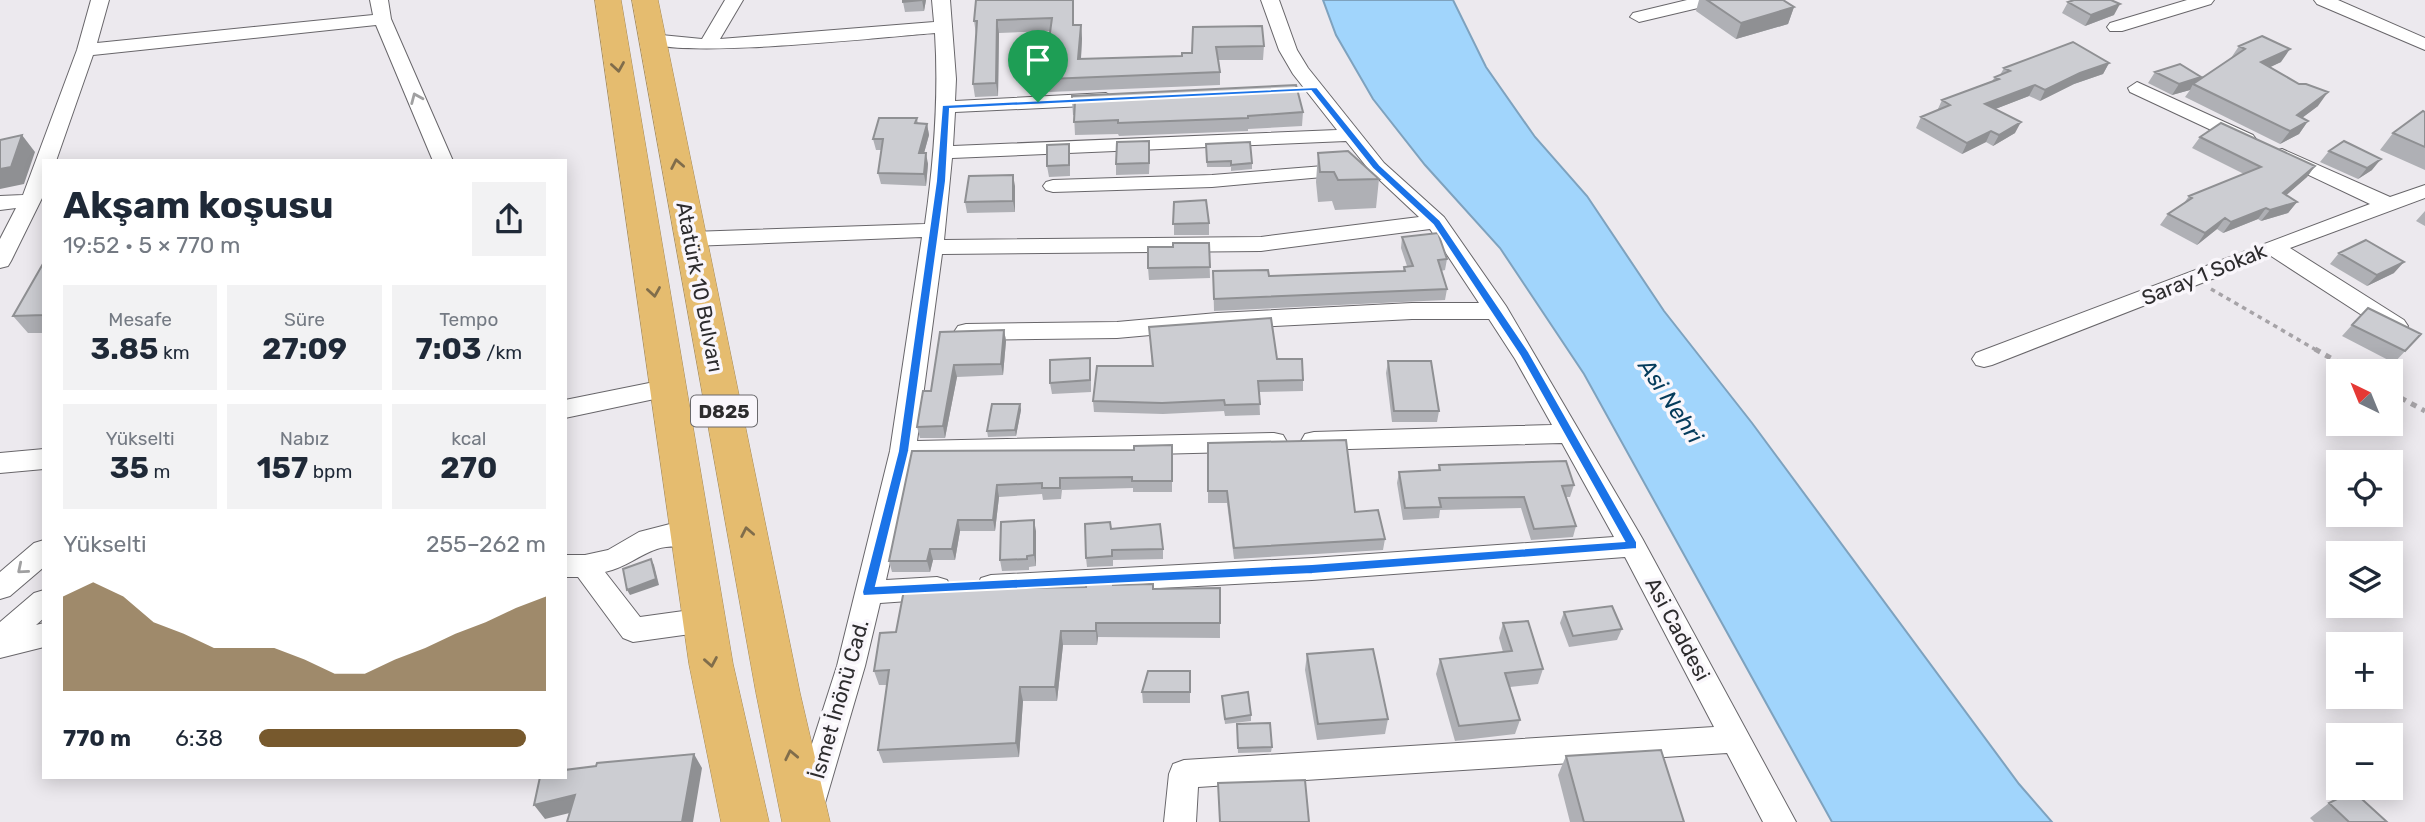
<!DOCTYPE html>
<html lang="tr">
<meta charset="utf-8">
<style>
:root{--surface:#fff;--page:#f2f2f3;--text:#1f2937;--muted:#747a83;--accent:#77592d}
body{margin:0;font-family:Rubik,sans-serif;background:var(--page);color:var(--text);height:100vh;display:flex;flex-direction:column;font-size:26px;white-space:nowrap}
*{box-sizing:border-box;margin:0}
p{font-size:23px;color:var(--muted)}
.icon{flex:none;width:38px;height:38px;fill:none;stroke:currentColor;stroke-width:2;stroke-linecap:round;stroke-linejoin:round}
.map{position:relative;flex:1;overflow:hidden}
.drawer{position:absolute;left:42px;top:159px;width:525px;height:620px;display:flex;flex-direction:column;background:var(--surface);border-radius:0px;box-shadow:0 4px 18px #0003}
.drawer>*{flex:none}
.needle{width:46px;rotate:317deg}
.fabs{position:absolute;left:2326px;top:359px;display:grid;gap:14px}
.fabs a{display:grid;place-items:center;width:77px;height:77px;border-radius:0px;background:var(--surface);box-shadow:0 4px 18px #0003;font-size:35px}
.pin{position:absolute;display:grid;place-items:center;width:60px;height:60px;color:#fff;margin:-72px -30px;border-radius:50% 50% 50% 0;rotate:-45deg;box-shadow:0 0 7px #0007}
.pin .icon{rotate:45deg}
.round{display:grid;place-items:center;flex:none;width:74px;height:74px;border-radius:0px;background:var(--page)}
.overview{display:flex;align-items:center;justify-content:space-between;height:119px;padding:0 21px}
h1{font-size:38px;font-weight:700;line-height:52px}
.stats{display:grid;grid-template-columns:repeat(3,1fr);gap:10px;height:119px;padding:7px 21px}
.stats div{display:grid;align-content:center;border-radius:0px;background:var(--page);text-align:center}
.stats b{font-size:30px;font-weight:700}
.stats small{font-size:19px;font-weight:400}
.stats p{font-size:19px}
.chart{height:196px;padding:14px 21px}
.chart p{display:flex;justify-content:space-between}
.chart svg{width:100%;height:126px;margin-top:7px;fill:var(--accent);opacity:.7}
ul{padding:0 21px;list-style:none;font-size:23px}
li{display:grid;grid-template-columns:112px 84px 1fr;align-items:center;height:52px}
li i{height:18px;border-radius:9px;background:var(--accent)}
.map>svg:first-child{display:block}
</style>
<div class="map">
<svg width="2425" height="822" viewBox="0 0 2425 822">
<rect width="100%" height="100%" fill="#ece9ee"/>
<path fill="#a1d5fc" stroke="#7ea2be" stroke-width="2" d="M1323,0H1453L1486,67L1535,137L1587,196L1664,311L1752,423L2019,784L2052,822H1832L1584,374L1500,248L1425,165L1373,99L1336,35Z"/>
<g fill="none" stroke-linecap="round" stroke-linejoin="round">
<g stroke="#68666a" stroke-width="2">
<path id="minor" d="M91,0H109L97,43L373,15L370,0H388L391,19L453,161H433L376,25L93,55L56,161H44V194L11,261L8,266L0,268V239L16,208L0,210V196L23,195L77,50Z
M725,0H743L720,39L934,22L932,0H950L956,79L955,101L1106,93L1116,99L1106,105L955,112L953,146L1337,130L1293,74L1279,50L1261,0H1279L1297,50L1308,68L1384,163L1444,217L1506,306L1642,538L1796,822H1763L1727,753L1198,787L1196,822H1164L1169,774L1173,764L1184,760L1714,727L1625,557L1312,580L991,597L981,594L977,586L981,578L991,575L1312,558L1614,537L1562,443L1314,450L1305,448L1301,441L1305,434L1314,432L1552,425L1515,359L1489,319H1412L1217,329L1117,338L966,340L958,338L954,332L958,326L966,324L1117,322L1217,313L1412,303H1479L1430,229L1261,251L942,254L917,441L1274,433L1283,435L1287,442L1283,449L1274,451L913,460L886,580L937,577L947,580L951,588L947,596L937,599L880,603L865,666L825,803L820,813L809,818L798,813L793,803L837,666L890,451L922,237L691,246L683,244L680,239L683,234L691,232L925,224C934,160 939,97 935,33C893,36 661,62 642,39L651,34L702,39ZM1346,141L1370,171L1419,217L1261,237L944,240L952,158Z
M1687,0H1718L1715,4L1639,22L1630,17L1633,13Z
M2187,0H2214L2211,4L2122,31H2110L2107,27L2110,23Z
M2314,0H2338L2425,38V50L2317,4Z
M2137,82L2253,135L2256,139L2253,143H2239L2130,92L2128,88Z
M2282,149L2390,197L2425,185V198L2290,248L2404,320L2408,326L2404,332L2396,334L2388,332L2271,256L1992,365L1984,367L1976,365L1972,359L1976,353L2370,204L2275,159L2272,155L2275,151Z
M1349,164L1356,166L1359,170L1356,174L1212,187L1053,192L1046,190L1043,186L1046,182L1053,180L1212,175Z
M669,379L678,382L681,388L678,394L565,418V400Z
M44,449V469L0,473V453Z
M670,524L701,529L705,537L701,545C687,549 672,544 657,549C639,555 625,568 605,572L640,617L705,608L715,612L719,620L715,628L705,632L633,642L623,638L578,577H565V555H585L608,550L639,532Z
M44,540V567L10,596L0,599V572L34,543Z
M44,590V618L36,625L44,623V647L0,658V622L34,593Z"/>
</g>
<g stroke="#a58a58" stroke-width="1">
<path id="highway" d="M595,0H621L733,664L769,822H721L689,664Z
M632,0H658L800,693L830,822H782L756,693Z"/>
</g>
<path stroke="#a6a3a7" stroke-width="3.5" stroke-dasharray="4.5 4.5" stroke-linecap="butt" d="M2211,289L2318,351"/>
<path stroke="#a6a3a7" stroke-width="5" stroke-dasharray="6 6" stroke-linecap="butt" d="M2315,349L2353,371
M2390,392L2425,411"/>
<use href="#minor" fill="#fff" fill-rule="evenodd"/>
<use href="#highway" fill="#e5bc6f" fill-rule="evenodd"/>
</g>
<path fill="#afb0b5" d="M926,0L924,11L905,12L903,2Z
M976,0H1074V25H1081L1082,39L1081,59L1182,56L1192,53L1193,27L1264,46L1263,60H1219L1220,72V85L1049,92L1048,79L1050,61L1048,47L1050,31L999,33L998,96L975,97L973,84L976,34L974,21Z
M1699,0H1783L1794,7L1788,24L1736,39L1696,11Z
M2068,2L2114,15L2085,26L2062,13Z
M2239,46L2281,62L2269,67L2318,106L2302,118L2308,121L2299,134L2280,144L2185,97L2190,90L2172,95L2148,83L2155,72L2201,77L2199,80L2231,58Z
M2109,63L2103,74L2074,84L2040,101L2029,96L1995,109L2015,133L1993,146L1986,142L1962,154L1916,128L1921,117L1937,111L1942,100L1992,81L1995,77L2000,75L2004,68Z
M1072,101L1303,112L1302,126L1248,129V131L1119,136L1118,134L1075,135L1074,115H1073Z
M2425,112V170L2380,150L2393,133Z
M917,118L918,124H927L929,135L924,153L928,164L926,186L881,184L878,173L881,150H876L873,139Z
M2200,137L2315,166L2307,177L2286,195L2297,202L2288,213L2261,221L2258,219L2223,233L2217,229L2197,245L2160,225L2168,214L2184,203L2189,196L2244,174L2192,148Z
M1206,144L1252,163V169L1231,171V167H1207Z
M2329,151L2372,170L2358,179L2320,162Z
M1150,152L1149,174L1116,175V164Z
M1318,153L1379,179L1376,208L1335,210L1332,201L1318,202L1316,182Z
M1070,156V176L1049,177L1047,166Z
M1015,186V212L967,213L965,202Z
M1174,202L1209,223V235H1174Z
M2425,211V226L2416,221Z
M1402,237L1447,259L1445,270L1441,271L1447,289L1445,300L1214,311L1213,271L1269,276L1403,271L1404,267L1407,266L1401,248Z
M1209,243L1210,278L1149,280L1148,268L1173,247Z
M2339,253L2394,273L2367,286L2330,264Z
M44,262V333H28L13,316Z
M2352,325L2421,334L2394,363L2342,336Z
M1149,327L1277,359L1303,380V391L1259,392L1260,415L1225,416L1224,411L1163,414L1094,412L1093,401L1152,366Z
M1004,330L1006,341L1003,375L957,377L945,438H920L917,427L931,391L940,332Z
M1388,361L1439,411L1437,422H1392L1386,373Z
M1091,369V392L1052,394L1050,383Z
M1020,404L1021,410L1016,436L988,437L987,431Z
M1208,443L1355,512L1385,539L1383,550L1234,559L1227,503H1208Z
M1172,445V492H1133V488L1062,490L1061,499L1043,500L1042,494L999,497L995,531H960L955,560H933L930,572H892L889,561L912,451L1134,450Z
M1439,465L1574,485L1570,497H1566L1576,526L1573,537L1531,540L1521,508L1440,510L1439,518L1403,520L1397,483L1399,472L1438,470Z
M1111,529L1163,549V559L1113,560V566L1087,567L1086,558Z
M1036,531V566L1029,567V570L1002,571L1000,560Z
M1023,583L1024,588L1086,587L1114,585L1153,589L1220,588V638L1098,637L1097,645H1063L1057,701H1023L1019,757L883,763L878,750L887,685H879L874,671L896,632Z
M1564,612L1622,629L1617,640L1569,647L1560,623Z
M1503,623L1543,669L1538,684L1510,687L1520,720L1515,734L1455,741L1436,674L1440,659L1503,652L1499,638Z
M1307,654L1388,719L1385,734L1317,740L1305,670Z
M1190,671V703H1143L1142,692Z
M1222,696L1251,715V721L1225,724Z
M1237,724L1272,747L1271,752L1238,753Z
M1566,756L1684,822H1570L1558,775Z
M2329,803L2387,822H2314L2310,818Z"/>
<path fill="#8f9093" d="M922,0H926L924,11Z
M2120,4L2114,15L2085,26L2091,15Z
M1794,7L1788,24L1736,39L1741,23Z
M997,20L999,33L998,96L996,83Z
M1081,25L1082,39L1080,73L1078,59Z
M2290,49L2281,62L2252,76L2261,62Z
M2109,63L2103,74L2074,84L2040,101L2045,90L2080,73Z
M2201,77L2196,85L2193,84L2190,90L2172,95L2179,84Z
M2035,85L2029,96L1980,115L1985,104Z
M2328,92L2318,106L2287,129L2297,115Z
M2308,121L2299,134L2280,144L2290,131Z
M2021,122L2015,133L1993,146L1999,135Z
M927,124L929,135L921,164L919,153Z
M1991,131L1986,142L1962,154L1967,143Z
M22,135L35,152L24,184L0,189V169Z
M926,153L928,164L926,186L924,174Z
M2381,159L2372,170L2358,179L2367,168Z
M2315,166L2307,177L2275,205L2283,193Z
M1013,175L1015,186V212L1013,201Z
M2297,202L2288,213L2261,221L2270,210Z
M2266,208L2258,219L2223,233L2231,222Z
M2225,218L2217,229L2197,245L2205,233Z
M2404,262L2394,273L2367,286L2377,275Z
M1004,330L1006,341L1003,375L1001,364Z
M954,365L957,377L945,438L943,426Z
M1020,404L1021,410L1016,436L1015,430Z
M997,485L999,497L995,531L993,520Z
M958,520L960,531L955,560L952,549Z
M1034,520L1036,531V566L1034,555Z
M930,549L933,560L930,572L927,561Z
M651,559L654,565L659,585L630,595L627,590Z
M1096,623L1098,637L1097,645L1096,631Z
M1061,631L1063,645L1057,701L1055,687Z
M1020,687L1023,701L1019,757L1016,743Z
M694,754L702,768L693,822H682Z
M575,795L586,809L545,819L534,805Z"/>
<path fill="#cccdd2" stroke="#8f9093" stroke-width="2" d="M903,0H922L903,2Z
M976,0H1073V25H1081L1078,59L1182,56V53H1192L1193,27L1262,26L1264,46L1216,47L1220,72L1048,79L1052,47H1048L1052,18L997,20L996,83L973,84L977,21H974Z
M1707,0H1783L1794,7L1741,23Z
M2074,0H2111L2120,4L2091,15L2068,2Z
M2262,36L2290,49L2261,62L2299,84H2306L2328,92L2297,115L2308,121L2290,131L2193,84L2245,49L2239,46Z
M2073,42L2109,63L2080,73L2045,90L2035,85L1985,104L2021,122L1999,135L1991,131L1967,143L1921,117L1950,105L1942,100L1999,79L1995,77L2010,71L2004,68Z
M2180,64L2201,77L2179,84L2155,72Z
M1296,85L1303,112L1248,116V118L1118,123V120L1074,122L1075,101H1072V96Z
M2423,111L2425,112V147L2393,133Z
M879,118H917L915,123L927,124L919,153H926L924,174L878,173L883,139H873Z
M2221,123L2315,166L2283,193L2297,202L2270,210L2266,208L2231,222L2225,218L2205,233L2168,214L2192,198L2189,196L2261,167L2200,137Z
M22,135L11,167L0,169V140Z
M1149,141V163L1116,164L1117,142Z
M2344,141L2381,159L2367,168L2329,151Z
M1250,142L1252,163L1231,165V161L1207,162L1206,144Z
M1069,144V165L1047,166V145Z
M1348,151L1379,179L1338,180L1334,172H1320L1318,153Z
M1013,175V201L965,202L969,176Z
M1206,200L1209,223L1173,224L1174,202Z
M1438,233L1447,259L1438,260L1447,289L1214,299L1213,271L1268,270L1269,276L1405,271L1404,267L1413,266L1402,237Z
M2366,240L2404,262L2377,275L2339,253Z
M1173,243H1209L1210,267L1148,268V247H1173Z
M44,262V315L13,316Z
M2368,308L2421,334L2405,351L2352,325Z
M1271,318L1277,359H1302L1303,380L1258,381L1260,404L1225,405L1224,400L1162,403L1093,401L1097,366H1153L1149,327Z
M1004,330L1001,364L954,365L943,426L917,427L923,391H931L940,332Z
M1090,358V380L1050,383V360Z
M1388,361H1431L1439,411H1394Z
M992,404H1020L1015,430L987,431Z
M1346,440L1355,512L1378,510L1385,539L1234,548L1227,491H1208V443Z
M1172,445V481H1132V477L1060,478V488H1042V483L997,485L993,520H958L952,549H930L927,561H889L912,451L1134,450V446Z
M1566,461L1574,485L1562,486L1576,526L1534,529L1524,497L1439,498L1441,507L1405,508L1399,472L1440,470L1439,465Z
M1034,520V555L1027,556V559L1000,560L1001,522Z
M1110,522L1111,529L1160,524L1163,549L1112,550V556L1086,558L1085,524Z
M651,559L656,579L627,590L623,569Z
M1113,578V585L1153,584V589L1220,588V623H1096V631H1061L1055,687H1020L1016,743L878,750L889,670L874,671L880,633L896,632L904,590L1023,583L1022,588L1086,587V580Z
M1612,606L1622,629L1573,636L1564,612Z
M1528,621L1543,669L1505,673L1520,720L1459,726L1440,659L1512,651L1503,623Z
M1373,649L1388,719L1318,724L1307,654Z
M1148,671H1190V692H1142Z
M1248,692L1251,715L1225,719L1222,696Z
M1270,723L1272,747L1238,748L1237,724Z
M1661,750L1684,822H1584L1566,756Z
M694,754L682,822H567L575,795L534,805L540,777H565V770L596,766L597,763Z
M1305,780L1309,822H1220L1218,783Z
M2353,791L2387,822H2349L2329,803Z"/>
<defs><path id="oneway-chevron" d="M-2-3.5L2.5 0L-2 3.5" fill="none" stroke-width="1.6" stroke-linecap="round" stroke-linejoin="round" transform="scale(1.75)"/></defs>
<g stroke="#806d4b">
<use href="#oneway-chevron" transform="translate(618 67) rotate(81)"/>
<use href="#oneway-chevron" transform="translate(677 164) rotate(-101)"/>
<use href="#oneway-chevron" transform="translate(654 292) rotate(81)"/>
<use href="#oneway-chevron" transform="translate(747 532) rotate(-101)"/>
<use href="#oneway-chevron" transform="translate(711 662) rotate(80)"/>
<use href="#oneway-chevron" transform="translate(791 755) rotate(-102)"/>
</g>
<g stroke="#a0a0a1">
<use href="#oneway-chevron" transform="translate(416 98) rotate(-113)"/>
<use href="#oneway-chevron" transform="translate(22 569) rotate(140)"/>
</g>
<path fill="#1a73e8" stroke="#fff" stroke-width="2" fill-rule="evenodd" d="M1317,87L1380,165L1440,220L1529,352L1637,542V549L1312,574L863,596L862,592L898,451L936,181L942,105ZM1311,91L1373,169L1433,225L1520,356L1624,541L1312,564L876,586L909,451L946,181L950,109Z"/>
<g text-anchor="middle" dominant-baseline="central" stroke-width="7" stroke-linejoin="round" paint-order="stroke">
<rect fill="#f9f6fb" stroke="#6a696c" stroke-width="2" x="691" y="395.5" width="66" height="31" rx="5"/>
<g font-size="19" font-weight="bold" fill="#2d2c2e">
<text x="724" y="411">D825</text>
</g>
<g font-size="21" fill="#2d2c2e" stroke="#f9f6fb">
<text transform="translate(2204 274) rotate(-22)">Saray 1 Sokak</text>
<text transform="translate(700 287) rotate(79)">Atatürk 10 Bulvarı</text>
<text transform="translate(1678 629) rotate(62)">Asi Caddesi</text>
<text transform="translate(839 699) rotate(-74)">İsmet İnönü Cad.</text>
</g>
<g font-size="23" font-style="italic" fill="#053b5b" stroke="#f9f6fb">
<text transform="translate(1671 401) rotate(56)">Asi Nehri</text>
</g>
</g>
</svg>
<div class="fabs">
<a><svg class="needle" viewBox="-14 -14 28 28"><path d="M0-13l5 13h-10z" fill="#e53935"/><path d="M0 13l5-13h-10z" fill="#747a83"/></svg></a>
<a><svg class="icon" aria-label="locate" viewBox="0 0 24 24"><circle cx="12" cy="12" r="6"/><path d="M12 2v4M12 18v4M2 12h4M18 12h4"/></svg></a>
<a><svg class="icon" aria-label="layers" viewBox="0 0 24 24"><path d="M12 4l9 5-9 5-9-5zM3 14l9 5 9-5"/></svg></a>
<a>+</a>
<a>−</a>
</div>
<div class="pin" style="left:1038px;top:102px;background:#1e9e55"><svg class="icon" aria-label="arrive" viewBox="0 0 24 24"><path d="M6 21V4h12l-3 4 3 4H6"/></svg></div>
<section class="drawer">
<div class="overview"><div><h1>Akşam koşusu</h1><p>19:52 · 5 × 770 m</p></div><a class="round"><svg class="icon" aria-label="share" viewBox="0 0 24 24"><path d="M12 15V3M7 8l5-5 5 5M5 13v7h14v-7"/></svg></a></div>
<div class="stats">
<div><p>Mesafe</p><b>3.85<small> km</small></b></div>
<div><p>Süre</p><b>27:09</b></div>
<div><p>Tempo</p><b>7:03<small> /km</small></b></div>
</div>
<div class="stats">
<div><p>Yükselti</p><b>35<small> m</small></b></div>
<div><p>Nabız</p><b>157<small> bpm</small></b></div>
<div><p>kcal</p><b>270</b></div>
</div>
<div class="chart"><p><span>Yükselti</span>255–262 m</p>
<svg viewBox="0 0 160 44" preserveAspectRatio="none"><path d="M0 44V11L10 6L20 11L30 20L40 24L50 29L60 29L70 29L80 33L90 38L100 38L110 33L120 29L130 24L140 20L150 15L160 11V44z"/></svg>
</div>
<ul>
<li><b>770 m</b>6:38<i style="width:93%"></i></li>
</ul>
</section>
</div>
